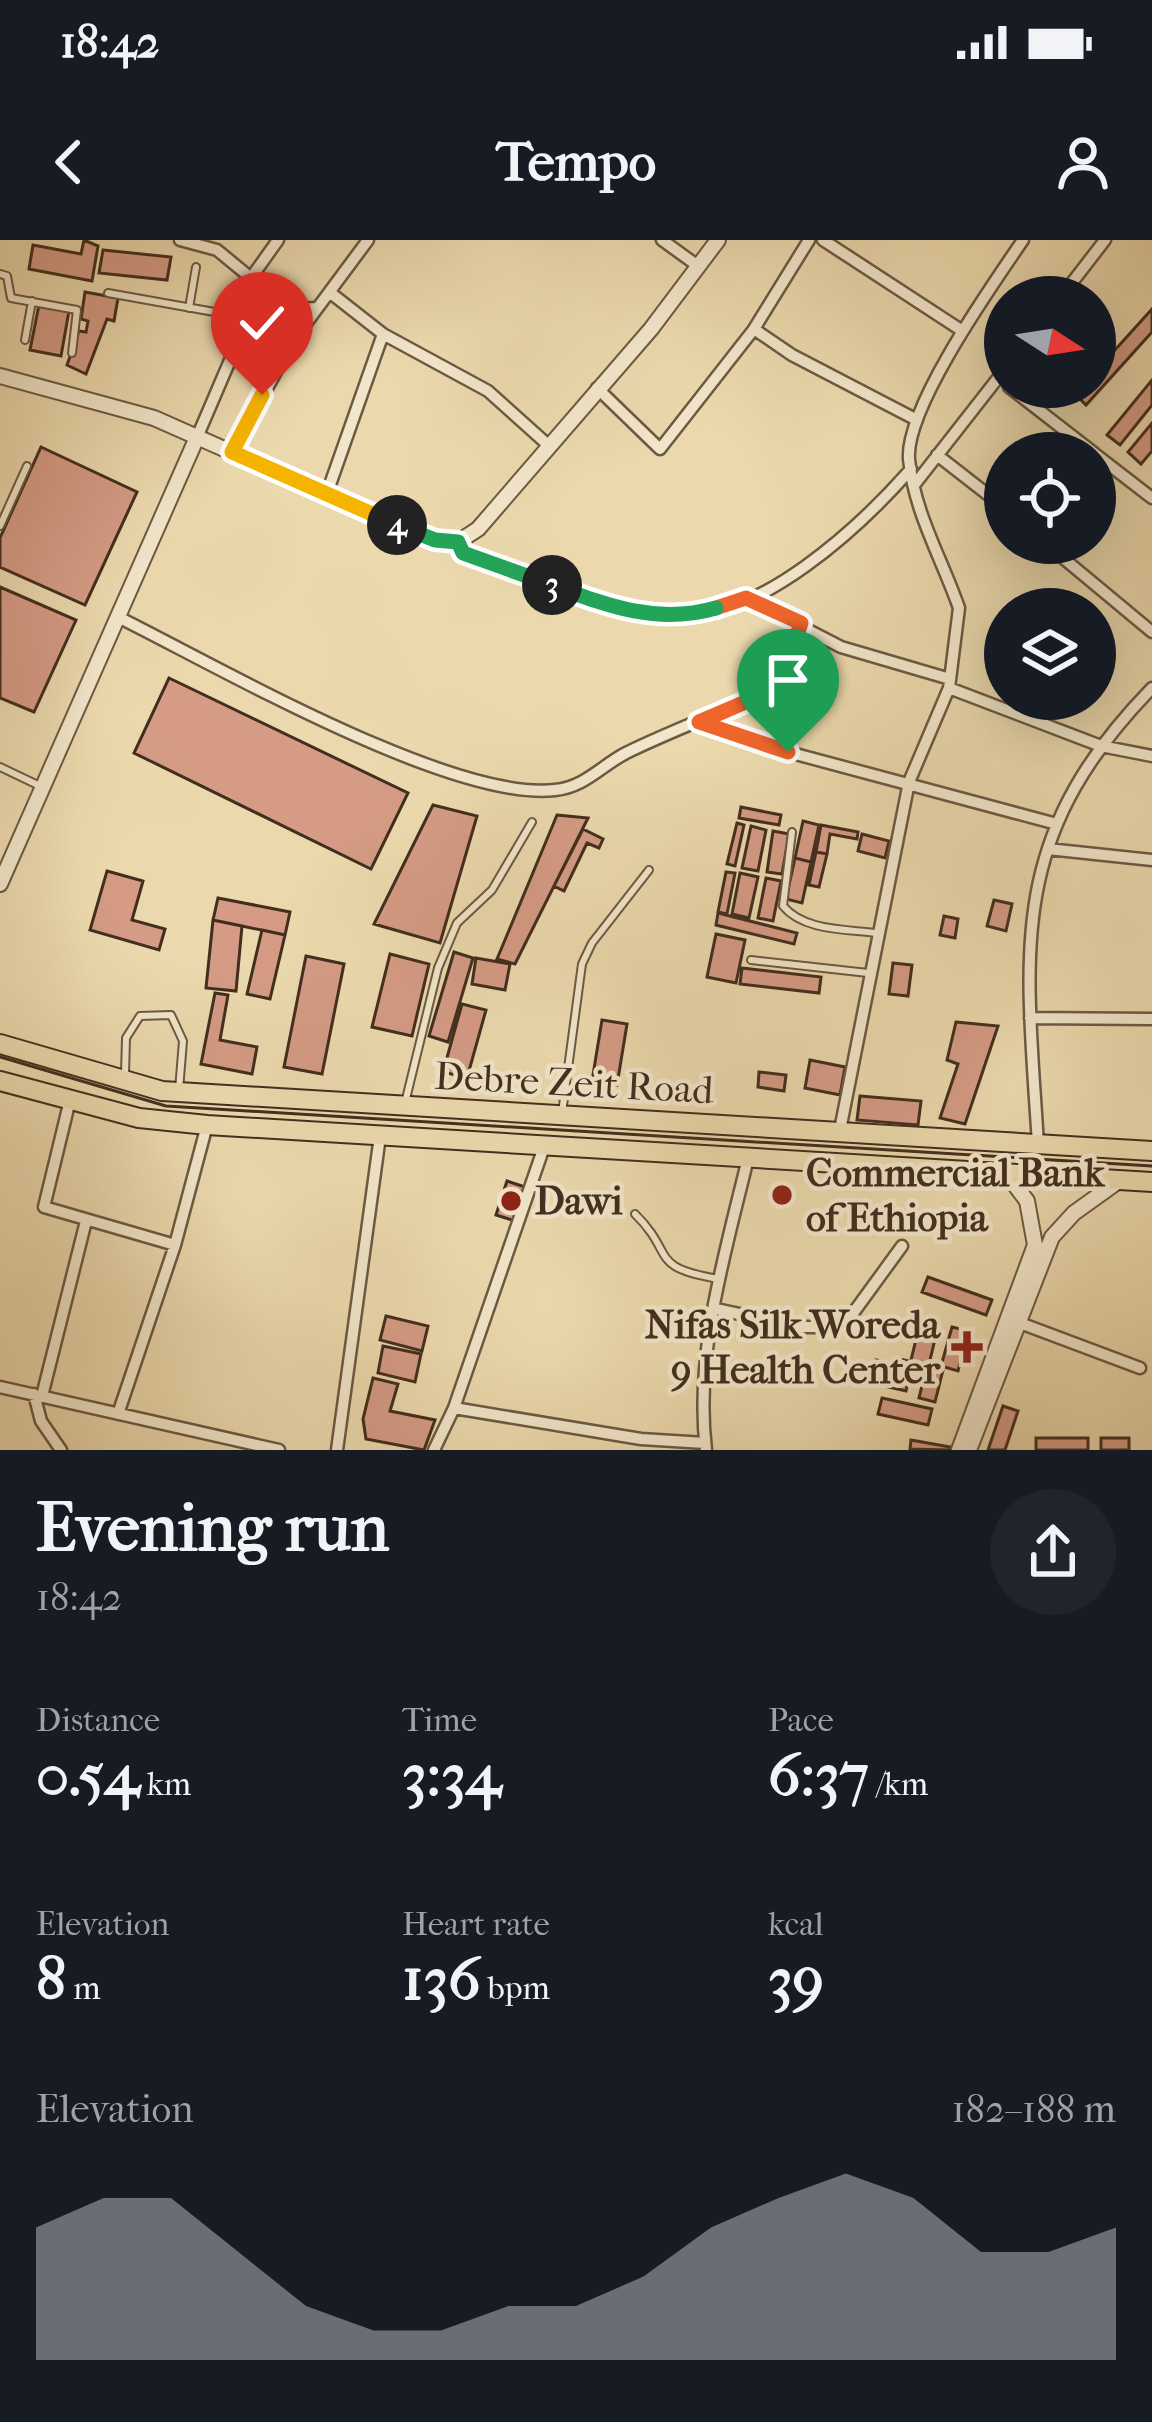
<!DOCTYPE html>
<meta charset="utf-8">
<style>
:root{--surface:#171b24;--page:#20242c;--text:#f1f3f6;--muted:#9ea1a6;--accent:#8c9099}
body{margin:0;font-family:"IM FELL French Canon",serif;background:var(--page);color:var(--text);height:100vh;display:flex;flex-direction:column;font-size:45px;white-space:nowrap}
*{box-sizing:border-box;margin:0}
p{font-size:39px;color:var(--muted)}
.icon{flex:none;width:66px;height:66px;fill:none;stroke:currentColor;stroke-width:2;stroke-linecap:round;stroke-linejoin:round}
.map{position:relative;height:1210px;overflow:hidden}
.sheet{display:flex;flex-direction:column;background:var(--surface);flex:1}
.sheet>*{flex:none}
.needle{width:78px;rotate:102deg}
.buttons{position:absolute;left:984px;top:36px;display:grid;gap:24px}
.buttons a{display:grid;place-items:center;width:132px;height:132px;border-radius:50%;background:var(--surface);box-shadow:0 12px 48px #0002;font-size:60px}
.pin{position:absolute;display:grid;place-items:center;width:102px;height:102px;color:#fff;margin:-123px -51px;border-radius:50% 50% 50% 0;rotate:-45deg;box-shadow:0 0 12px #0007}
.pin .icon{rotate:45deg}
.km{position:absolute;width:60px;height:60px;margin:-30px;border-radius:50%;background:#222;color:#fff;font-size:33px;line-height:60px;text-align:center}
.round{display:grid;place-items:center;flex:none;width:126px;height:126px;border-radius:63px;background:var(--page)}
.summary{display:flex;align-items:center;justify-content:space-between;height:204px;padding:0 36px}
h1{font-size:66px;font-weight:700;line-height:90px}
.figures{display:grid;grid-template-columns:repeat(3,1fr);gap:18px;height:204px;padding:12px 36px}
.figures div{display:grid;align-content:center}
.figures b{font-size:60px;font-weight:700}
.figures small{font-size:33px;font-weight:400}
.figures p{font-size:33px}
.chart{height:336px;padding:24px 36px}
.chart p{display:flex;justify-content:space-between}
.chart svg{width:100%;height:216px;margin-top:12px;fill:var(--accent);opacity:.7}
.status{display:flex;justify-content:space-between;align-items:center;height:84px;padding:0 60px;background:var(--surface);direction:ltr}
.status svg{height:33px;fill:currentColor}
header{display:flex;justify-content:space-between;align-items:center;height:156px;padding:0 36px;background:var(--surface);font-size:54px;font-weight:700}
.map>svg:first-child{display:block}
</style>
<div class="status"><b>18:42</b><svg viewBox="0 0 49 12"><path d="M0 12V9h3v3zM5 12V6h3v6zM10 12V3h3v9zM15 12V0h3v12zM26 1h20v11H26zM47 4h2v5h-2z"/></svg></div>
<header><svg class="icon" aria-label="back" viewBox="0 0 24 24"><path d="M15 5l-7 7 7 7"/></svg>Tempo<svg class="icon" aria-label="person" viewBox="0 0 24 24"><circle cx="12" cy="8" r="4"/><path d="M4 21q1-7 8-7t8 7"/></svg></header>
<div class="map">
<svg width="1152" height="1210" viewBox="0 0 1152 1210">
<rect width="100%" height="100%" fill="#ebd9ad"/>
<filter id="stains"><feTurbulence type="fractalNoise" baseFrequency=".00167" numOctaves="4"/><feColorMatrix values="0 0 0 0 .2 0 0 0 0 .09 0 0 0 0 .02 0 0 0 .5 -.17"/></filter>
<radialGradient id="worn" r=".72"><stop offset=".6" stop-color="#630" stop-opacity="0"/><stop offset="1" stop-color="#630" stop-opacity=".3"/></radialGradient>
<path fill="#d59b85" stroke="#422e1e" stroke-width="3" d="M84,0L98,6L92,41L29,29L33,5L81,14Z
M103,10L171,17L167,40L99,33Z
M85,52L118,58L114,81L107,79L86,134L67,125L79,91L86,92L88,81L81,79Z
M39,65L69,71L61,116L30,110Z
M1152,69V92L1086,165L1075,154L1081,147H1095V132Z
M1152,140V165L1120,205L1107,195Z
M1152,183V211L1141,224L1128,212Z
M41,207L137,252L85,365L0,327V298Z
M0,347L76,380L34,472L0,458Z
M169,438L408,553L371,629L134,513Z
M433,565L477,576L440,703L374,684Z
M741,567L781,575L779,585L739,578Z
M557,575L588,578L515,724L497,719Z
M803,581L819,585L811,622L795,618Z
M737,583L744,585L735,626L727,624Z
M821,585L858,592L857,599L830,594L827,614L816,612Z
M751,586L766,590L758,631L742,628Z
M583,589L603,599L599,608L587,603L564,651L554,646Z
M773,591L789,594L782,634L767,632Z
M862,594L889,601L885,618L858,611Z
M816,612L827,614L819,647L809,645Z
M795,618L811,622L802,663L786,659Z
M107,631L143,641L132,680L165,689L159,710L90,690Z
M726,632L735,633L727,674L718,672Z
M740,633L758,637L749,678L732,674Z
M766,638L781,641L773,681L758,678Z
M218,658L290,672L285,695L213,680Z
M994,660L1012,664L1006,691L987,686Z
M718,673L797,693L794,704L716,685Z
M944,676L958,679L955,698L940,695Z
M213,680L242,686L236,751L206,748Z
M262,690L285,695L270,759L247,754Z
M716,694L745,700L736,743L707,737Z
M454,712L473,718L448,802L429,796Z
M390,714L429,724L412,796L372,787Z
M306,716L344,724L322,834L284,827Z
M476,718L510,724L505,750L472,744Z
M893,723L912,725L908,756L889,754Z
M742,728L821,737L819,753L740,744Z
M215,753L228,755L220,800L257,807L252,834L201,824Z
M462,764L486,770L467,838L443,832Z
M602,780L627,784L617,845L592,841Z
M956,782L998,786L965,884L940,878L958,824L947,820Z
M810,820L845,827L840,855L805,848Z
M759,832L786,835L784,851L758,847Z
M860,856L921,861L918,885L857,880Z
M507,941L525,947L515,981L496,975Z
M928,1037L992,1060L986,1075L922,1052Z
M386,1076L428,1086L422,1111L380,1100Z
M921,1079L939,1083L929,1124L911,1120Z
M952,1087L969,1091L958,1131L941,1126Z
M383,1106L421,1114L415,1142L378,1133Z
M895,1118L912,1122L906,1151L889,1147Z
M876,1120L894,1124L889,1147L872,1144Z
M927,1126L943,1130L935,1162L919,1158Z
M373,1138L398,1144L390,1171L435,1180L424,1210L366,1199L363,1179Z
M882,1158L932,1169L928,1185L878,1174Z
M1003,1166L1018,1171L1005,1210H988Z
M1036,1198H1088V1210H1036Z
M1101,1198H1129V1210H1101Z
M911,1200L950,1207L949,1210L910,1209Z"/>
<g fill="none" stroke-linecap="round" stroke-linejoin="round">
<g stroke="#6c5942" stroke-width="10">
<path id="service" d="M0,34L7,36L11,58L77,70L72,113
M108,53L248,78
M189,68L196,27
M25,100L32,61
M0,286L27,226
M0,527L40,546
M792,592L783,666C804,691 845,689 876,693
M751,720L868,733
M125,834L126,798L140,776L171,775L183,801L179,850
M405,863L438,728L457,683L492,650L532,582
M562,873L582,724L592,703L649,630
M635,974C676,1014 647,1027 719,1039"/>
</g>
<g stroke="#6c5942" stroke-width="15">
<path id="minor" d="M180,0L217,10L251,38L252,69L317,68
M662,0L698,26
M823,0L961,90
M251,38L278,0
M332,54L383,94L488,151L547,204
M1061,57L1105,0
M754,89L792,115L917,180
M1009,147L1094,213
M597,148L660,209L754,89L809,0
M198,195L252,69
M232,212L293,101L368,0
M1095,214L1152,258
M937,215L1005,268
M915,244L1005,129
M326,256L383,94
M458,302L463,313C530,337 602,375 675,377C760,380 859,288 911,229
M1045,303L1152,392
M746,358L841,407L950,439
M118,377C215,425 452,562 555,550C585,547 601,526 626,513C675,489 727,470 777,448L801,383
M949,448L1101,506L1152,516
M699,482L788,512L1053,583
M1048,609L1152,620
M1030,778L1152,779
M70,860L44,967L175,1005L118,1174
M840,890L909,542L949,448L959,368C942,319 914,272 909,219C905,168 993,44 1023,0
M1038,904C1026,711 1005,599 1152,448
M175,1005L207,885
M716,1069L800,1087H843L902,1006
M1020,1083L1140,1128
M0,1147L279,1210
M34,1154L41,1181L61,1210
M42,1156L86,981
M454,1168L641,1199L705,1203
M337,1210L380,896
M434,1210L454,1168L545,904
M706,1210C694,1113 726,1011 748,918"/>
</g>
<g stroke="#6c5942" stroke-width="18">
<path id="tertiary" d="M0,136L154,178L419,295L458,302L478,289L651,89L718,0
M0,644L198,195
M959,1210L1035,1005L1027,961L1006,933
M969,1210L1052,997L1074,973L1120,940"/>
</g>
<g stroke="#422e1e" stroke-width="22">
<path id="primary" d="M0,804L162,851L1152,911
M0,841L139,878L207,885L1152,942"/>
</g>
<use href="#service" stroke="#f2e6ca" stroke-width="6"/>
<use href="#minor" stroke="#f2e6ca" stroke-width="10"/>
<use href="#tertiary" stroke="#f2e6ca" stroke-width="14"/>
<use href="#primary" stroke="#ebd9ad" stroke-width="18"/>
<path stroke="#422e1e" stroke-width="3" d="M0,817L166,866L1152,926"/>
</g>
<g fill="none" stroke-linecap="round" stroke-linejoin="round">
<g stroke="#fff" stroke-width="24">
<path id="split-1" d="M769,452L699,482L788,512"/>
</g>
<g stroke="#fff" stroke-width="24">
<path id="split-2" d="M716,368L746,358L801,383L781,444L769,452"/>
</g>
<g stroke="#fff" stroke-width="24">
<path id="split-3" d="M552,345C608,366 657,385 716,368"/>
</g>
<g stroke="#fff" stroke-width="24">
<path id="split-4" d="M397,285L435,300L458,302L463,313L552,345"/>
</g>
<g stroke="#fff" stroke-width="24">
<path id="split-5" d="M241,216L397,285"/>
</g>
<g stroke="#fff" stroke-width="24">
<path id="split-6" d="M241,216L232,212L262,155"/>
</g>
<use href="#split-1" stroke="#f0652b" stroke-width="15"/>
<use href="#split-2" stroke="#f0652b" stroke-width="15"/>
<use href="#split-3" stroke="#22a559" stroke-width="15"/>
<use href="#split-4" stroke="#22a559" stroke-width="15"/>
<use href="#split-5" stroke="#f5b400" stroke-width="15"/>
<use href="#split-6" stroke="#f5b400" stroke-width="15"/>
</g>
<g fill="#8f2418" stroke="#f2e6ca" stroke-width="4.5">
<circle cx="782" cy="955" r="12"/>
<circle cx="511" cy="961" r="12"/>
<path d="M961 1089h12v12h12v12h-12v12h-12v-12h-12v-12h12z"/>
</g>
<g text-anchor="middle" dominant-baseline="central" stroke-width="9" stroke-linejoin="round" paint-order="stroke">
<g font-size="39" fill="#422e1e" stroke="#f2e6ca">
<text transform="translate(574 843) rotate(3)">Debre Zeit Road</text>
</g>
<g font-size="39" font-weight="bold" fill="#422e1e" stroke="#f2e6ca" text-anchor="start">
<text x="806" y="933">Commercial Bank<tspan x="806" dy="45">of Ethiopia</tspan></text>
<text x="535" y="961">Dawi</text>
<text x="940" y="1085" text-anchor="end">Nifas Silk Woreda<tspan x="940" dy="45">9 Health Center</tspan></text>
</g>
</g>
<rect width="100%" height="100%" filter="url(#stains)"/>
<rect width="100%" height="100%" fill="url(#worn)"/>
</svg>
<div class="buttons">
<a><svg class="needle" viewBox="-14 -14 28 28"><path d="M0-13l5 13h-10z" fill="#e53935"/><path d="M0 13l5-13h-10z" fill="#9ea1a6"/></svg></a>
<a><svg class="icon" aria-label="locate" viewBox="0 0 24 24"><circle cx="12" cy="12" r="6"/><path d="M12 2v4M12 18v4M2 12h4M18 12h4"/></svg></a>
<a><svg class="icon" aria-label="layers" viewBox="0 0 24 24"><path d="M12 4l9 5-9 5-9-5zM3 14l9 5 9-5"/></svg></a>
</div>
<div class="pin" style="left:788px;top:512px;background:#1e9e55"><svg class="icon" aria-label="arrive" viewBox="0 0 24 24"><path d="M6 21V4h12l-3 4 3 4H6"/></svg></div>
<div class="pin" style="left:262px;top:155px;background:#d93025"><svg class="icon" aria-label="check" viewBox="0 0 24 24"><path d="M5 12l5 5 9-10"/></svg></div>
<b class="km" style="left:552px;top:345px">3</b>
<b class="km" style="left:397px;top:285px">4</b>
</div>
<section class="sheet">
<div class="summary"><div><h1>Evening run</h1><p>18:42</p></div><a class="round"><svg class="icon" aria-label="share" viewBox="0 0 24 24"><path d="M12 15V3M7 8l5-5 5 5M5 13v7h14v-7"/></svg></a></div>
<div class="figures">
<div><p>Distance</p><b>0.54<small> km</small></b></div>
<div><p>Time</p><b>3:34</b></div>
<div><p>Pace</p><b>6:37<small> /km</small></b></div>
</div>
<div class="figures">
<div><p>Elevation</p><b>8<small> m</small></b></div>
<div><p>Heart rate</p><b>136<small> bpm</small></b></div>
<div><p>kcal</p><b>39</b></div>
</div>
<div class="chart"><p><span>Elevation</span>182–188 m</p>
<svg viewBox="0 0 160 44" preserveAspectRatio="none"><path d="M0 44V17L10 11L20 11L30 22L40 33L50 38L60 38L70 33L80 33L90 27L100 17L110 11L120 6L130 11L140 22L150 22L160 17V44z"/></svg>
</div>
</section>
